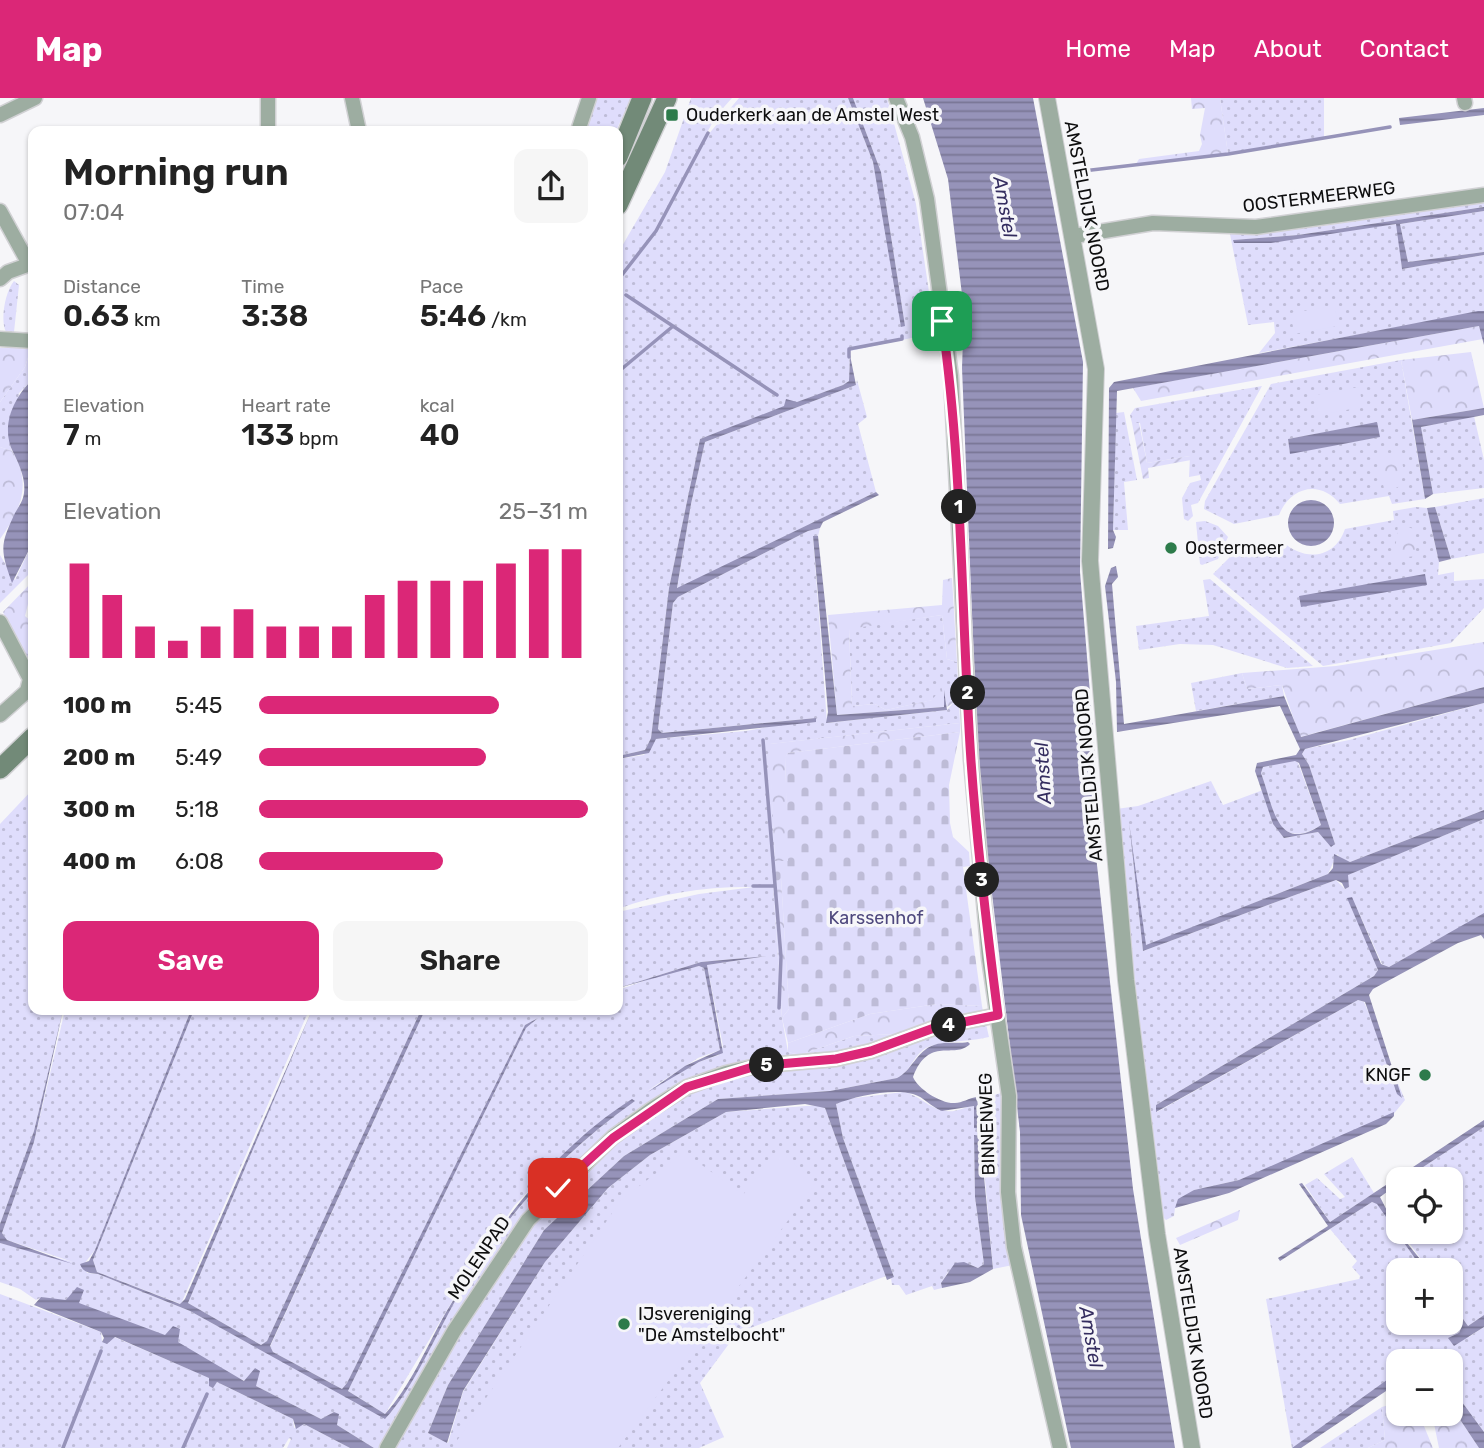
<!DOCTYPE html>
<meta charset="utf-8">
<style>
:root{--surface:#fff;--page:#f6f6f6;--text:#222;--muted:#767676;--accent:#db2777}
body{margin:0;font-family:Rubik,sans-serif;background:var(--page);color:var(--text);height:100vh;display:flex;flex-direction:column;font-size:26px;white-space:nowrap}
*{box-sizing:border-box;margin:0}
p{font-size:23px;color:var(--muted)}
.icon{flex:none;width:38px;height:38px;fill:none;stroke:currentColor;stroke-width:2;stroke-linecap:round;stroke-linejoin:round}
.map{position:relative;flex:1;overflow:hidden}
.panel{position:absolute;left:28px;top:28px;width:595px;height:889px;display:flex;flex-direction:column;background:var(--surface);border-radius:14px;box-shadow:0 2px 5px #0004}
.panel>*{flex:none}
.controls{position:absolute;left:1386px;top:1069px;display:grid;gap:14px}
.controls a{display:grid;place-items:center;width:77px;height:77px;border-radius:14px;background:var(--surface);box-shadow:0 2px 5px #0004;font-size:35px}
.pin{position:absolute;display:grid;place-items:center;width:60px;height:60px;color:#fff;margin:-30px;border-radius:14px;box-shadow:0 4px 10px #0006}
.km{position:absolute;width:35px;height:35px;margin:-18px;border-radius:50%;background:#222;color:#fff;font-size:19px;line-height:35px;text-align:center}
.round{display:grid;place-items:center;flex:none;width:74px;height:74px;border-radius:14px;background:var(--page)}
.head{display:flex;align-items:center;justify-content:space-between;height:119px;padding:0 35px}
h1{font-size:38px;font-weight:600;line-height:52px}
.metrics{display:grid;grid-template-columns:repeat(3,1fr);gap:10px;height:119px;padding:7px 35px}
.metrics div{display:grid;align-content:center}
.metrics b{font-size:30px;font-weight:600}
.metrics small{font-size:19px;font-weight:400}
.metrics p{font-size:19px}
.chart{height:196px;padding:14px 35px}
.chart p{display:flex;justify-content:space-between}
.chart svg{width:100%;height:126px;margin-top:7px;stroke:var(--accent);stroke-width:6}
.button{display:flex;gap:14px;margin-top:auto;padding:14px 35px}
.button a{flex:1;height:80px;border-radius:14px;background:var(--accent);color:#fff;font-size:28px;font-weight:600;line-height:80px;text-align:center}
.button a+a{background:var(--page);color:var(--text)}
ul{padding:0 35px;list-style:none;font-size:23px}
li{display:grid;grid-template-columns:112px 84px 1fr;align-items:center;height:52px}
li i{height:18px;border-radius:9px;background:var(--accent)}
header{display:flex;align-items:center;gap:42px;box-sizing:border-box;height:98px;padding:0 35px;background:var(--accent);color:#fff}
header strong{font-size:33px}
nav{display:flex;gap:38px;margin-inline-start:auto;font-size:24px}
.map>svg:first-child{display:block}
</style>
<header>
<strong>Map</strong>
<nav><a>Home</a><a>Map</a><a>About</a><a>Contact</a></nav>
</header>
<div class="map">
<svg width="1484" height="1350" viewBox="0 0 1484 1350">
<defs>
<pattern id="grass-dots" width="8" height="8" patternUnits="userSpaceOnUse" patternTransform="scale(1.75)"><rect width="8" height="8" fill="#dfddfc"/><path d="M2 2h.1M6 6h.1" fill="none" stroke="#bebcd7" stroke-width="1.8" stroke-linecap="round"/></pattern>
<pattern id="forest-crowns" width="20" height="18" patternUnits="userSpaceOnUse" patternTransform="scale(1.75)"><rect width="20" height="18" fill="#dfddfc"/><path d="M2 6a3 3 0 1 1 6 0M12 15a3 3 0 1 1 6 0" fill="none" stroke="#bebcd7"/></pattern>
<pattern id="cemetery-stones" width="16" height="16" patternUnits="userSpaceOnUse" patternTransform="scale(1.75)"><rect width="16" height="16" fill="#dfddfc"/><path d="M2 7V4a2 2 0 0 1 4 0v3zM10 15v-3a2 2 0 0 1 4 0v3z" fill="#bebcd7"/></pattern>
<pattern id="garden-furrows" width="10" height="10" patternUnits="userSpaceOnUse" patternTransform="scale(1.75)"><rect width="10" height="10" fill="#dfddfc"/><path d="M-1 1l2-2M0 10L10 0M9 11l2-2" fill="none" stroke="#bebcd7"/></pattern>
<pattern id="water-rules" width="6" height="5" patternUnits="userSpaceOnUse" patternTransform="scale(1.75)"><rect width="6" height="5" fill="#9693b9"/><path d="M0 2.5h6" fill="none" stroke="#797695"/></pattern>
</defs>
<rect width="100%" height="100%" fill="#f6f6f9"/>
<path fill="url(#grass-dots)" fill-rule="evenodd" d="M594,0H631L616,33H584Z
M691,0H732L716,18L702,44L739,0H848L873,64L905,228L881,74L853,0H887L916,106L935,235L850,253L849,283L843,287L700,341L669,490L651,640L645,652L618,658V155L665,74Z
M1220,0H1324V41L1228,56Z
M1484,104V109L1298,137L1234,142V145L1397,126L1402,171L1484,157V213L1259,255L1275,235L1274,224L1248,227L1230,136L1313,126L1316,129L1436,111L1440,108Z
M1484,113V154L1408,164L1400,126Z
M14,183L19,187L14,234H6C0,222 5,194 14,183Z
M31,250H33V281L19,295L10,346L12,353L0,349V304L25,269Z
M1401,262L1425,401L1392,406L1389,398L1340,406C1320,381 1290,389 1279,417L1234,426L1204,411L1205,403L1271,286ZM1376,325L1379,339L1290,355L1288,341Z
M857,282L867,319L858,326L876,394L677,491L691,406L705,344L856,287Z
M1262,288L1198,405L1191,407L1193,418L1188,423L1184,421L1182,400L1190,385L1201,382L1200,377L1189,379L1190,358L1147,365L1140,325H1132L1130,317L1135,310Z
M1124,314L1137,382L1124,384L1128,432H1113L1116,315Z
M1474,318L1484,362V390L1433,396L1421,329Z
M1484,400V455L1451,461L1435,409Z
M1416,409L1427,410L1439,464L1438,477L1454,474V483L1484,481V510L1451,545L1323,568L1213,476L1239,450L1282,443C1304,464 1335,461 1345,431L1394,422L1393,413Z
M1205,423L1218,428L1228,439L1218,461L1202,467L1200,466L1196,424Z
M820,430L818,438H813L827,625L947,612L955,603L943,589L933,602L886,612L875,606L852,608L849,530L942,517L947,561L957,564L960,625L770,646L775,763L773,788L782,920L788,954L800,957L854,938L897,936L983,913L989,939C971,944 936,942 923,952C912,961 909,975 897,980L830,993L718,1001L624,1058L544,1132L448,1287L428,1335L448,1345L463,1294L545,1164L608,1090L650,1057L726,1014L820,1007L825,1010L886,1178L737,1235L700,1285L724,1339L699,1350H374L337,1327L338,1316L334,1314L321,1321L256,1288L255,1270L245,1283L42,1199L36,1202L20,1191L0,1184V1145L73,1164L7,1142L2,1135L34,1044L65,912H191L95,1152L84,1166L87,1175L98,1176L190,1213L386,1320C413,1291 440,1228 462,1191C506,1116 563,1055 634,1003L619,1010L566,1055L514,1108L466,1180L385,1316L348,1293L526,930L538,920L525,927L347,1285L342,1291L273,1254L270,1249L425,912H553L547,915L548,917L562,912H618V892L667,875L699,868L704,870L720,952L698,960L647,993L699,964L719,957L723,948L707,867L767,858L701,864L618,890V814L699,796L754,789C710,788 659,795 618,811V661L644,657L656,641L746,633L816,620L662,635L658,631L673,505L678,499L808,433Z
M33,444V472L0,505V457L15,482Z
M1210,481L1313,568L1287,570L1213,547L1180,546L1139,552L1136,528L1209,518L1203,482Z
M1242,575L1247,591L1282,587L1284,598L1196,613L1191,585Z
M1484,605V712L1350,764L1342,762L1337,756L1328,776L1145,848L1129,724L1143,853L1336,782L1345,791L1349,789L1347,777L1484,721V816L1389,869L1382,866L1355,806L1378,872L1374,878L1156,1007L1157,1014L1358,902L1364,904L1405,1002L1392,1018L1239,1082L1194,1092L1175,1110L1174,1118L1166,1122L1161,1117L1138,941L1116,711L1138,708L1211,683L1223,707L1263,692L1273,726L1284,740L1318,734L1328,745L1335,746L1309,667L1302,656L1305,651L1349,642Z
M1295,662L1298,665L1321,727C1275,756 1273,707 1261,675L1263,669Z
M33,691V912H63L34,1033L0,1126V726Z
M194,912H309L181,1206L97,1174L93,1162Z
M312,912H421L267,1243L261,1247L188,1205Z
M903,994C920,997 929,1011 946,1013C956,1015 965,1008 975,1008L974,1030L980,1010L979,1001L1001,995L1000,1081L1013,1167L993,1171L981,1038H974L975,1099L984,1166L978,1170L969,1166L948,1174L941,1185L942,1190L934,1192L932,1188L906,1197L899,1187H892L891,1180L894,1179L843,1040L836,1006L847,1001Z
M1484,1029V1217L1468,1228L1451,1204V1172H1429L1401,1134H1451V1082L1405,1081Z
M1352,1059L1374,1095L1330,1124L1305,1087L1317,1080L1340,1101L1345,1099L1324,1076Z
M1372,1104L1377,1105L1423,1172H1398V1225H1451V1213L1462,1228L1459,1235L1469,1239L1484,1229V1334L1451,1289V1264H1398V1284L1300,1350H1292L1266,1201L1359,1181L1360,1178L1352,1169L1357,1163L1330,1131Z
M0,1196L101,1234L102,1244L114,1239L210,1280L209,1288L213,1289L217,1284L293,1321L294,1330L304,1326L350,1350H287L291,1341L289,1340L283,1350H0Z
M1382,1309L1385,1342L1368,1350H1320Z"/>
<path fill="url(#forest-crowns)" d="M1191,0H1220L1228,56L1136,66L1139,61L1199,53L1202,46L1200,37L1205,10L1192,11Z
M1479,228L1483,241L1141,303L1133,290Z
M0,250H31L25,269L0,304Z
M1471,254L1484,310L1412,322L1401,262Z
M0,349L12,353C33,386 20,413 0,441Z
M1400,355L1404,373L1400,388L1385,395L1377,359Z
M1398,427L1415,431V458L1394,461Z
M952,480L957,564L947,561L942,517L849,531L852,608L875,606L886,612L932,602L943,588L956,603L947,609L944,593V609L837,617L828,517L942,507L943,482Z
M33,483V505L28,506L25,518L33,525V579L3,514Z
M1484,544V589L1300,639L1282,587L1247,591L1242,575L1336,568Z
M960,625V634L788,655L785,660L789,763H775L769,646Z
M781,779L789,911L782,920L773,788Z
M937,906L982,908L983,913L897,936L854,938L800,957L788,954V945L870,916Z
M1240,1112L1238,1122L1180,1147L1176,1140Z
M1395,1305H1398V1316H1419L1433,1350H1368L1385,1342L1382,1309Z
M1451,1308L1479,1350H1439L1432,1316H1451Z"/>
<path fill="url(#cemetery-stones)" d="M960,634L949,687L950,725L953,739L969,754L970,768L963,769L982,908L937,906L870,916L788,945L782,920L789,911L781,780L773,788L775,763H788L785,659L788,655Z"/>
<path fill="url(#garden-furrows)" d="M1132,325H1139L1147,365L1190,358L1191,362L1148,370L1149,380L1143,381Z"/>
<path fill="#dfddfc" d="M1335,208L1338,228L1294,236L1291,215Z
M1359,289L1363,309L1318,317L1315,297Z
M684,1054L743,1097L774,1055H782L816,1085L618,1350H452L621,1102Z"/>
<path fill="url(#water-rules)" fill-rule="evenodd" d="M848,0H853L881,74L905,228L901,229L873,64Z
M923,0H1033L1083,264L1080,474L1102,741L1096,758L1133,1091L1175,1350H1071L1021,1117L1020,1034L983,719L976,613L962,270L964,213L948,81Z
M1484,10V17L1400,27L1399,20Z
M1484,109V113L1400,126L1408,164L1484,154V157L1402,171L1396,126L1271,145H1234L1233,142L1298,137Z
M1478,213H1484V247L1479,228L1117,293L1113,432L1116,439L1113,450L1108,451L1109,290L1114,284Z
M850,257L856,287L705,344L691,406L677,490L876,394L879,397L823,424L820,430L808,433L678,499L673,505L658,631L662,635L816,620V624L656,641L649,655L618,661V658L645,652L651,640L669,490L700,341L784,308L786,301L797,304L843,287L849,283Z
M33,281V444L12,485C0,451 0,447 15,415C19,408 23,403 24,395C26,381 19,366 13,354C0,328 14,299 33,281Z
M1484,310V317L1421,329L1433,396L1425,401L1412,322Z
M1377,324L1380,339L1290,356L1288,341Z
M1288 425a23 23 0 1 1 46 0a23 23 0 1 1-46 0Z
M1435,409L1451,461L1439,464L1427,410Z
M813,438H818L837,617L944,609V592L947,612L826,625L828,614Z
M1116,468L1118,479L1112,486L1124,626L1284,598L1301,639L1484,589V605L1305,651L1302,656L1309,667L1335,746L1331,749L1318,734L1284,740L1273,726L1255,673L1257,665L1296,657L1300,651L1280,608L1117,634L1116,584L1105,488L1111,470ZM1295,663L1299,665L1321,727C1276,757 1273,706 1261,675L1263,669Z
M1425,476L1427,487L1301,509L1299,498Z
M1484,712V721L1348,777L1349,789L1345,791L1342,785L1336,782L1143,853L1129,724L1146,847L1328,776L1333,770L1334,756L1350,764Z
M1352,799L1381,866L1389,869L1484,815V841L1481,837L1458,845L1373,891L1369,897L1402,1000L1397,996L1365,904L1358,902L1156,1014V1007L1374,878L1378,872L1347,800Z
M767,858L707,867L723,955L699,964L648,994L685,968L720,952L704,870L699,868L618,890L701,864Z
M63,912L34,1044L2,1135L7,1142L73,1166L0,1145V1126L34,1033Z
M191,912H194L93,1162L97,1174L180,1206L185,1201L312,912L188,1205L261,1247L267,1243L421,912H425L270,1248L273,1254L342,1291L347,1285L525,927L538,920L526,930L348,1293L385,1316C409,1291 428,1246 445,1216C493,1134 550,1053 632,1001L635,1003C563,1054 506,1116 462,1191C440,1228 413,1292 385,1321L190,1213L98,1176C90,1175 83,1175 80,1166L89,1163L95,1152Z
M968,944L970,946C954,962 929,937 913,979C918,991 941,1006 955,1005C962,1005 969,1000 977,999L980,1031L974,1030V1008L942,1013C931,1009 924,999 913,996C893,990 855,998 836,1006L843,1040L894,1179L887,1182L825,1010L805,1006L726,1014L650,1057L608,1090L545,1164L463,1293L447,1345L428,1335L448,1287L544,1132L624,1058L718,1001L830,993L897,980C912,973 916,953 934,947C944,943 957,946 968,944Z
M1394,1014V1018L1386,1026L1229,1095L1175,1110L1178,1101L1194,1092L1239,1082Z
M1484,1022V1029L1405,1081L1398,1082V1086L1380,1099L1398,1134L1429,1172H1423L1377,1106L1372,1104L1280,1163L1278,1160L1328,1128L1299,1086L1302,1085L1330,1124Z
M974,1037L980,1038L993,1171L970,1184L942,1190L941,1185L955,1165L964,1164L978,1170L984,1166L975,1099Z
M77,1189L84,1192L79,1205L165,1237L173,1228L180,1231L178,1244L244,1283L255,1270L260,1273L256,1288L321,1321L334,1314L339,1316L337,1327L374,1350H350L304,1326L296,1331L293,1321L217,1284L213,1290L209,1288V1280L115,1239L107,1246L102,1244L104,1240L101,1234L34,1207L41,1199L66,1202Z
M1451,1204L1468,1228L1484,1217V1229L1454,1248L1448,1240L1459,1235L1462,1228L1451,1213Z
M1398,1274V1285L1301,1350H1292Z
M1451,1289L1484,1334V1350H1479L1451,1308Z"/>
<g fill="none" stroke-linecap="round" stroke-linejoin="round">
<path stroke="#9693b9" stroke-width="3.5" d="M1083,73L1228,56L1390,29
M618,182L656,133L708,35
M626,197L777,297
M849,259V251L902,241V238
M618,274L672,229
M763,642L781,859L779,910
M753,788H773
M63,1350L101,1253
M183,1350L207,1296"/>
<g stroke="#d1d1d4" stroke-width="17">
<path id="minor" d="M352,0L359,33
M896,0L912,39L927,101L951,278L971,662L989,860L1009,998L1008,1094L1014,1149L1060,1350
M1464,0L1465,5
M0,17L35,0
M268,33V0
M578,33L589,0
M0,113L29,166
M1074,138L1153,125L1256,129L1484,97
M0,181L8,174L33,165
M0,241L33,243
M0,524L30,581L27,593L0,617
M387,1350L454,1233L528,1122L613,1039L652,1011L687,989L726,975L756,968L836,961L871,953L934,930L998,917"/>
</g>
<g stroke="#d1d1d4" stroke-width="18">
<path id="tertiary" d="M1047,0L1096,271L1090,463L1126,882L1157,1136L1192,1350"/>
</g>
<g stroke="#d1d1d4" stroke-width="22">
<path id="secondary" d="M618,59L642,0
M618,107L667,0
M0,671L33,639"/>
</g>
<use href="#minor" stroke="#9dada1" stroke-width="14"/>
<use href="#tertiary" stroke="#9dada1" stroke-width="16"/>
<use href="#secondary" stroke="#728a78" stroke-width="19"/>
</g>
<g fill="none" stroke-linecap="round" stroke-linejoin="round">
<g stroke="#fff" stroke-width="14">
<path id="route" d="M558,1090L613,1040L687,989L756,968L836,961L871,953L934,930L998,917C987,832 977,748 971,663C961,516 963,369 942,223"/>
</g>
<use href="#route" stroke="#db2777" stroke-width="9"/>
</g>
<g fill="#2d7b4b" stroke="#f6f6f9" stroke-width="2.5">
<rect x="665" y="10" width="14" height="14" rx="3.5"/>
<circle cx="1171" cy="450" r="7"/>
<circle cx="1425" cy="977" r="7"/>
<circle cx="624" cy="1226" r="7"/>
</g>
<g text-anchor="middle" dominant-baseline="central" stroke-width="7" stroke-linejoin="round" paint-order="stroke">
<g font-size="18" fill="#0e0e0f" stroke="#f6f6f9" text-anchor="start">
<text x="686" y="17">Ouderkerk aan de Amstel West</text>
<text x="1185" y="450">Oostermeer</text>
<text x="1411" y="977" text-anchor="end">KNGF</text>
<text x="638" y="1216">IJsvereniging<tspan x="638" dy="21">"De Amstelbocht"</tspan></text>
</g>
<g font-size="18" fill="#0e0e0f" stroke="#f6f6f9">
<text transform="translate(1319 99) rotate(-7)">OOSTERMEERWEG</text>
<text transform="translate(1087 108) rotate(79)">AMSTELDIJK NOORD</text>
<text transform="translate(1089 677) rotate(-95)">AMSTELDIJK NOORD</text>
<text transform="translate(987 1026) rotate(-92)">BINNENWEG</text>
<text transform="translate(479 1160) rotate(-56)">MOLENPAD</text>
<text transform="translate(1193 1235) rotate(81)">AMSTELDIJK NOORD</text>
</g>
<g font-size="18" fill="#4e487d" stroke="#f6f6f9">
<text x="876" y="820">Karssenhof</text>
</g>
<g font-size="19" font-style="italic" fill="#342d5f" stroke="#f6f6f9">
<text transform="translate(1005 109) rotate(80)">Amstel</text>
<text transform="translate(1043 675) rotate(-93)">Amstel</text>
<text transform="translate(1091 1239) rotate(80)">Amstel</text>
</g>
</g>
</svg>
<div class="controls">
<a><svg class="icon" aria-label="locate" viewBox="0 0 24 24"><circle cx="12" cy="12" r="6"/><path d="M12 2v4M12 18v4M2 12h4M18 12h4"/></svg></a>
<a>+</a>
<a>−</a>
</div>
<div class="pin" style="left:942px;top:223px;background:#1e9e55"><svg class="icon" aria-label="arrive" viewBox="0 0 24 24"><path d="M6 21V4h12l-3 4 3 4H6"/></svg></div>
<div class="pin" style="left:558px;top:1090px;background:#d93025"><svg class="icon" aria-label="check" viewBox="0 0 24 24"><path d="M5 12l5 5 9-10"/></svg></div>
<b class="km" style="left:959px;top:409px">1</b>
<b class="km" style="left:968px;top:595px">2</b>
<b class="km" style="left:982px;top:782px">3</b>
<b class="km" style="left:949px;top:927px">4</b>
<b class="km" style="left:767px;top:967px">5</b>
<section class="panel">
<div class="head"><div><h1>Morning run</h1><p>07:04</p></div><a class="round"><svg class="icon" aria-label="share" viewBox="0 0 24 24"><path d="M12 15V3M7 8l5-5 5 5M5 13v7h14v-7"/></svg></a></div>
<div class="metrics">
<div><p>Distance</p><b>0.63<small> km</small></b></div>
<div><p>Time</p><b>3:38</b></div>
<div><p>Pace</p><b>5:46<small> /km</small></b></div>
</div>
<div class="metrics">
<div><p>Elevation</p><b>7<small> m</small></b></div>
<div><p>Heart rate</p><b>133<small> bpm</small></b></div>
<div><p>kcal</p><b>40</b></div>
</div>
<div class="chart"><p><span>Elevation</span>25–31 m</p>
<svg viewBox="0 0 160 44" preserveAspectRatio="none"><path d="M5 44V11M15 44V22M25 44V33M35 44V38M45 44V33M55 44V27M65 44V33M75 44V33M85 44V33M95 44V22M105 44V17M115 44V17M125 44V17M135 44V11M145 44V6M155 44V6"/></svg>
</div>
<ul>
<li><b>100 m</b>5:45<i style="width:73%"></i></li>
<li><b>200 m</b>5:49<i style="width:69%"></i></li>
<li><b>300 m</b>5:18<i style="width:100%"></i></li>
<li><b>400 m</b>6:08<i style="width:56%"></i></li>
</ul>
<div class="button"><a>Save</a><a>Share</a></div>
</section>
</div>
